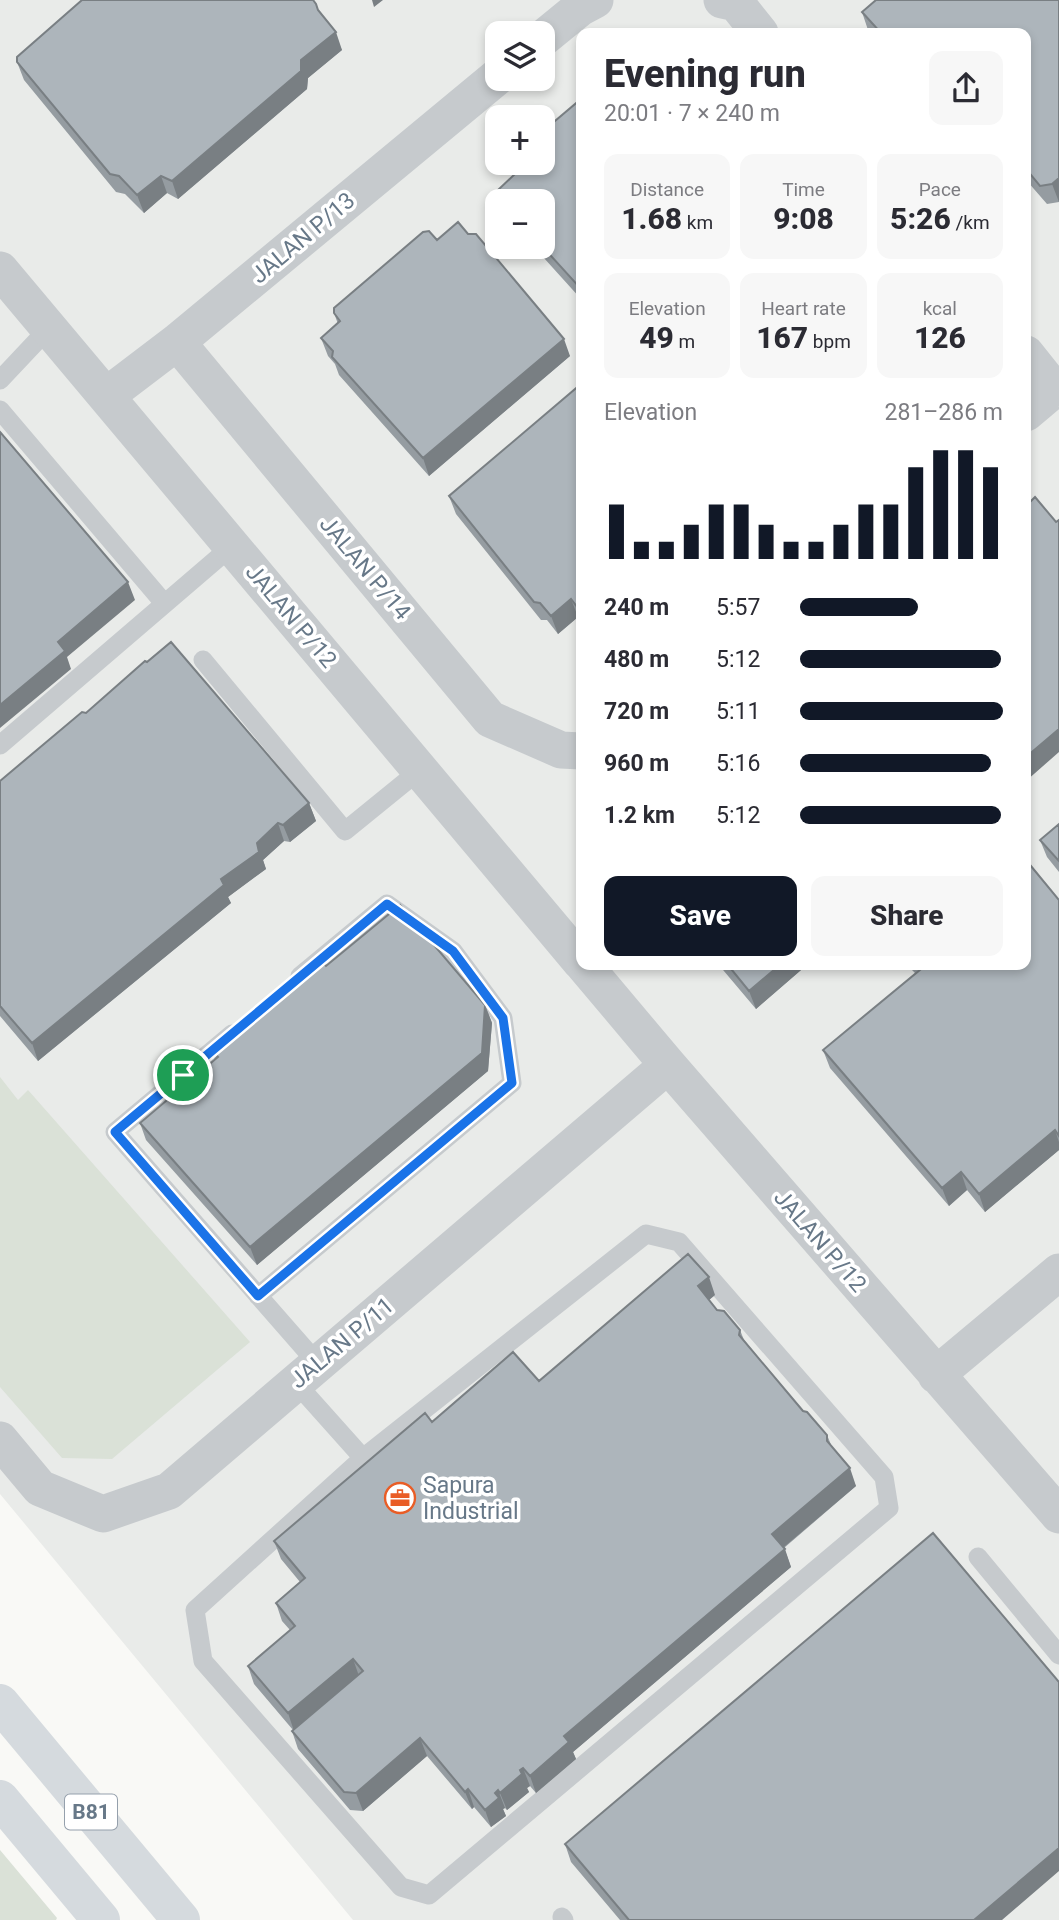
<!DOCTYPE html>
<meta charset="utf-8">
<style>
:root{--surface:#fff;--page:#f7f7f7;--text:#2b2b33;--muted:#7c7c81;--accent:#111827}
body{margin:0;font-family:Roboto,sans-serif;background:var(--page);color:var(--text);height:100vh;display:flex;flex-direction:column;font-size:26px;white-space:nowrap}
*{box-sizing:border-box;margin:0}
p{font-size:23px;color:var(--muted)}
.icon{flex:none;width:38px;height:38px;fill:none;stroke:currentColor;stroke-width:2;stroke-linecap:round;stroke-linejoin:round}
.map{position:relative;flex:1;overflow:hidden}
.details{position:absolute;left:576px;top:28px;width:455px;height:942px;display:flex;flex-direction:column;background:var(--surface);border-radius:14px;box-shadow:0 4px 10px #0003}
.details>*{flex:none}
.tools{position:absolute;left:485px;top:21px;display:grid;gap:14px}
.tools a{display:grid;place-items:center;width:70px;height:70px;border-radius:14px;background:var(--surface);box-shadow:0 4px 10px #0003;font-size:35px}
.pin{position:absolute;display:grid;place-items:center;width:60px;height:60px;color:#fff;margin:-30px;border:4px solid #fff;border-radius:50%;box-shadow:0 2px 7px #0007}
.round{display:grid;place-items:center;flex:none;width:74px;height:74px;border-radius:14px;background:var(--page)}
.head{display:flex;align-items:center;justify-content:space-between;height:119px;padding:0 28px}
h1{font-size:38px;font-weight:800;line-height:52px}
.stats{display:grid;grid-template-columns:repeat(3,1fr);gap:10px;height:119px;padding:7px 28px}
.stats div{display:grid;align-content:center;border-radius:14px;background:var(--page);text-align:center}
.stats b{font-size:30px;font-weight:800}
.stats small{font-size:19px;font-weight:400}
.stats p{font-size:19px}
.chart{height:196px;padding:14px 28px}
.chart p{display:flex;justify-content:space-between}
.chart svg{width:100%;height:126px;margin-top:7px;stroke:var(--accent);stroke-width:6}
.button{display:flex;gap:14px;margin-top:auto;padding:14px 28px}
.button a{flex:1;height:80px;border-radius:14px;background:var(--accent);color:#fff;font-size:28px;font-weight:800;line-height:80px;text-align:center}
.button a+a{background:var(--page);color:var(--text)}
ul{padding:0 28px;list-style:none;font-size:23px}
li{display:grid;grid-template-columns:112px 84px 1fr;align-items:center;height:52px}
li i{height:18px;border-radius:9px;background:var(--accent)}
.map>svg:first-child{display:block}
</style>
<div class="map">
<svg width="1059" height="1920" viewBox="0 0 1059 1920">
<rect width="100%" height="100%" fill="#f9f9f6"/>
<path fill="#e9ebe9" fill-rule="evenodd" d="M0,0H1059V1920H353L0,1494ZM497,33H542V79H497ZM581,33H1026V964H581ZM497,117H542V163H497ZM497,201H542V247H497Z"/>
<path fill="#dae1d7" d="M0,1077L18,1100L28,1090L250,1342L112,1459L62,1458L0,1387Z
M0,1850L57,1918L56,1920H0Z"/>
<g fill="none" stroke-linecap="round" stroke-linejoin="round">
<path stroke="#c6cacd" stroke-width="19" d="M0,380L49,328
M0,410L164,603
M203,660L345,831L420,770
M0,745L232,546
M232,1034L115,1132L318,1364
M258,1296L512,1083L503,1018L453,951L387,904L300,976
M296,1383L363,1458L195,1610L203,1661L401,1887L429,1895L889,1508L884,1477L679,1242L646,1234L363,1458
M978,1557L1059,1655
M562,1917L564,1920"/>
<path stroke="#c6cacd" stroke-width="37" d="M722,0L736,3L760,33
M542,39L580,8L595,0
M0,270L581,962
M177,342L490,719L561,750L581,751
M1026,354L1054,389
M106,396L177,342L497,77
M1026,413L1059,385
M583,964L668,1065L1059,1515
M936,1375L1059,1272
M0,1440L40,1488L103,1514L169,1491L668,1065"/>
<path stroke="#d5dade" stroke-width="38" d="M0,1703L181,1920
M0,1799L101,1920"/>
</g>
<path fill="#959ca1" d="M1059,0V202L1047,204L1027,181L1026,183V33H871L868,30L862,12Z
M319,11L342,50L308,78L307,89L178,199L167,193L144,213L125,194L116,192L24,80L17,62Z
M581,99V299L534,247H542V201H502L498,190L514,175L510,164Z
M437,240L570,356L429,476L339,375L335,364L328,356L321,338L338,324L334,313Z
M581,384V621L578,617L558,634L547,620H541L456,514L449,496Z
M0,781L309,803L316,821L290,842L284,841L263,860L266,869L228,897L231,903L38,1061L0,1016Z
M1059,824V872L1047,857L1040,840Z
M1059,900V1150L985,1212L967,1190L949,1206L830,1068L823,1050L916,974L912,970L910,964H1026Z
M718,964H808L756,1009Z
M326,966L485,1005L492,1023L488,1071L257,1265L146,1140L140,1123L215,1060L210,1048Z
M715,1295L709,1300L717,1310L740,1330L744,1340L803,1411L827,1435L832,1447L856,1486L784,1548L791,1567L573,1752L576,1759L536,1793L530,1786L527,1788L529,1792L507,1810L505,1808L503,1809L506,1816L491,1827L474,1807L472,1809L427,1756L363,1811L350,1810L298,1749L292,1731L293,1730L254,1684L248,1666L290,1630L282,1621L276,1603L300,1582L281,1559L274,1541L432,1422L539,1381Z
M565,1844L1002,1920H620L571,1862Z"/>
<path fill="#797f83" d="M372,0H383L374,7Z
M336,32L342,50L308,78L307,89L178,199L172,181L301,60Z
M161,176L167,193L144,213L137,195Z
M1059,178V202L1052,184Z
M564,339L570,356L429,476L423,458Z
M128,582L135,600L67,657L71,669L0,728V705L58,642Z
M571,599L578,617L558,634L551,616Z
M1059,729V752L1026,781V757Z
M309,803L316,821L290,842L283,825Z
M278,823L284,841L263,860L266,869L228,897L231,903L38,1061L32,1043L221,879L257,843Z
M781,964H808L756,1009L749,991Z
M485,1005L492,1023L488,1071L257,1265L250,1247Z
M1055,1130L1059,1142V1150L985,1212L979,1194Z
M961,1172L967,1190L949,1206L942,1188Z
M709,1277L715,1295L704,1304L698,1286Z
M850,1468L856,1486L778,1552L772,1534Z
M785,1549L791,1567L573,1752L576,1759L536,1793L530,1776L564,1736Z
M353,1659L359,1676L294,1731L288,1713Z
M420,1738L427,1756L363,1811L356,1793Z
M523,1768L530,1786L527,1788L529,1792L507,1810L500,1793Z
M468,1789L474,1807L472,1809L465,1792Z
M498,1790L505,1808L503,1809L506,1816L491,1827L485,1810L495,1793Z
M1059,1848V1871L1002,1920H974Z"/>
<path fill="#adb5bb" stroke="#797f83" stroke-width="2" d="M82,0H313L316,4L318,10L336,32L301,60V71L172,181L161,176L137,195L119,176L110,174L17,62V57Z
M876,0H1059V178L1052,184L1040,186L1026,169V33H881L862,12Z
M581,99V289L542,246V201H509L498,190L517,172L510,164L511,163H542V132Z
M458,222L468,234H476L564,339L423,458L332,357L333,351L321,338L340,321L334,313V308L423,232L429,231L437,240Z
M581,384V608H578L571,599L551,616L540,603L534,602L449,496Z
M0,432L128,582L58,642L65,651L0,705Z
M1035,497L1056,522L1059,520V729L1026,757V506Z
M171,642L309,803L283,825L278,823L257,843L259,852L221,879L224,885L32,1043L0,1006V781L82,712L86,713L145,661L147,662Z
M1059,824V861L1040,840Z
M1026,860L1059,900V1136L1055,1130L979,1194L961,1172L942,1188L823,1050L921,969L917,964H1026Z
M400,905L485,1005L482,1053L250,1247L140,1123L218,1057L210,1048L319,959L326,966Z
M727,964H781L749,991Z
M688,1254L709,1277L698,1286L717,1310L724,1311L740,1330L739,1335L803,1411L807,1412L827,1435V1441L850,1468L772,1534L785,1549L564,1736L569,1742L530,1776L523,1768L520,1770L522,1774L500,1793L498,1790L495,1793L499,1798L485,1810L468,1789L465,1792L420,1738L356,1793L344,1792L292,1731L363,1671L353,1659L288,1713L248,1666L295,1626L276,1603L305,1578L274,1541L425,1413L432,1422L513,1352L539,1381Z
M933,1533L1059,1682V1848L974,1920H629L565,1844Z"/>
<g fill="none" stroke-linecap="round" stroke-linejoin="round">
<g stroke="#fff" stroke-width="14">
<path id="route" d="M387,904L453,951L503,1018L512,1083L258,1296L115,1132Z"/>
</g>
<use href="#route" stroke="#1a73e8" stroke-width="9"/>
</g>
<defs>
<g id="office-ring" transform="scale(1.575)"><circle r="9.5" fill="#fff" stroke="#e95d26" stroke-width="1.5"/><path d="M-6-3h4V-5.5h4V-3h4V5H-6ZM-1-4.5V-3h2v-1.5ZM-6 0V1H6V0Z" fill="#e95d26"/></g>
</defs>
<g fill-rule="evenodd">
<use href="#office-ring" x="400" y="1498"/>
</g>
<g text-anchor="middle" dominant-baseline="central" stroke-width="7" stroke-linejoin="round" paint-order="stroke">
<rect fill="#fff" stroke="#95a0ac" stroke-width="2" x="65" y="1794.5" width="52" height="35" rx="5"/>
<g font-size="21" font-weight="bold" fill="#677888">
<text x="91" y="1812">B81</text>
</g>
<g font-size="23" fill="#677888" stroke="#fff">
<text transform="translate(303 238) rotate(-40)">JALAN P/13</text>
<text transform="translate(365 568) rotate(50)">JALAN P/14</text>
<text transform="translate(291 616) rotate(50)">JALAN P/12</text>
<text transform="translate(820 1241) rotate(49)">JALAN P/12</text>
<text transform="translate(342 1343) rotate(-40)">JALAN P/11</text>
</g>
<g font-size="23" fill="#677888" stroke="#fff" text-anchor="start">
<text x="423" y="1485">Sapura<tspan x="423" dy="26">Industrial</tspan></text>
</g>
</g>
</svg>
<div class="tools">
<a><svg class="icon" aria-label="layers" viewBox="0 0 24 24"><path d="M12 4l9 5-9 5-9-5zM3 14l9 5 9-5"/></svg></a>
<a>+</a>
<a>−</a>
</div>
<div class="pin" style="left:183px;top:1075px;background:#1e9e55"><svg class="icon" aria-label="arrive" viewBox="0 0 24 24"><path d="M6 21V4h12l-3 4 3 4H6"/></svg></div>
<section class="details">
<div class="head"><div><h1>Evening run</h1><p>20:01 · 7 × 240 m</p></div><a class="round"><svg class="icon" aria-label="share" viewBox="0 0 24 24"><path d="M12 15V3M7 8l5-5 5 5M5 13v7h14v-7"/></svg></a></div>
<div class="stats">
<div><p>Distance</p><b>1.68<small> km</small></b></div>
<div><p>Time</p><b>9:08</b></div>
<div><p>Pace</p><b>5:26<small> /km</small></b></div>
</div>
<div class="stats">
<div><p>Elevation</p><b>49<small> m</small></b></div>
<div><p>Heart rate</p><b>167<small> bpm</small></b></div>
<div><p>kcal</p><b>126</b></div>
</div>
<div class="chart"><p><span>Elevation</span>281–286 m</p>
<svg viewBox="0 0 160 44" preserveAspectRatio="none"><path d="M5 44V25M15 44V38M25 44V38M35 44V32M45 44V25M55 44V25M65 44V32M75 44V38M85 44V38M95 44V32M105 44V25M115 44V25M125 44V12M135 44V6M145 44V6M155 44V12"/></svg>
</div>
<ul>
<li><b>240 m</b>5:57<i style="width:58%"></i></li>
<li><b>480 m</b>5:12<i style="width:99%"></i></li>
<li><b>720 m</b>5:11<i style="width:100%"></i></li>
<li><b>960 m</b>5:16<i style="width:94%"></i></li>
<li><b>1.2 km</b>5:12<i style="width:99%"></i></li>
</ul>
<div class="button"><a>Save</a><a>Share</a></div>
</section>
</div>
